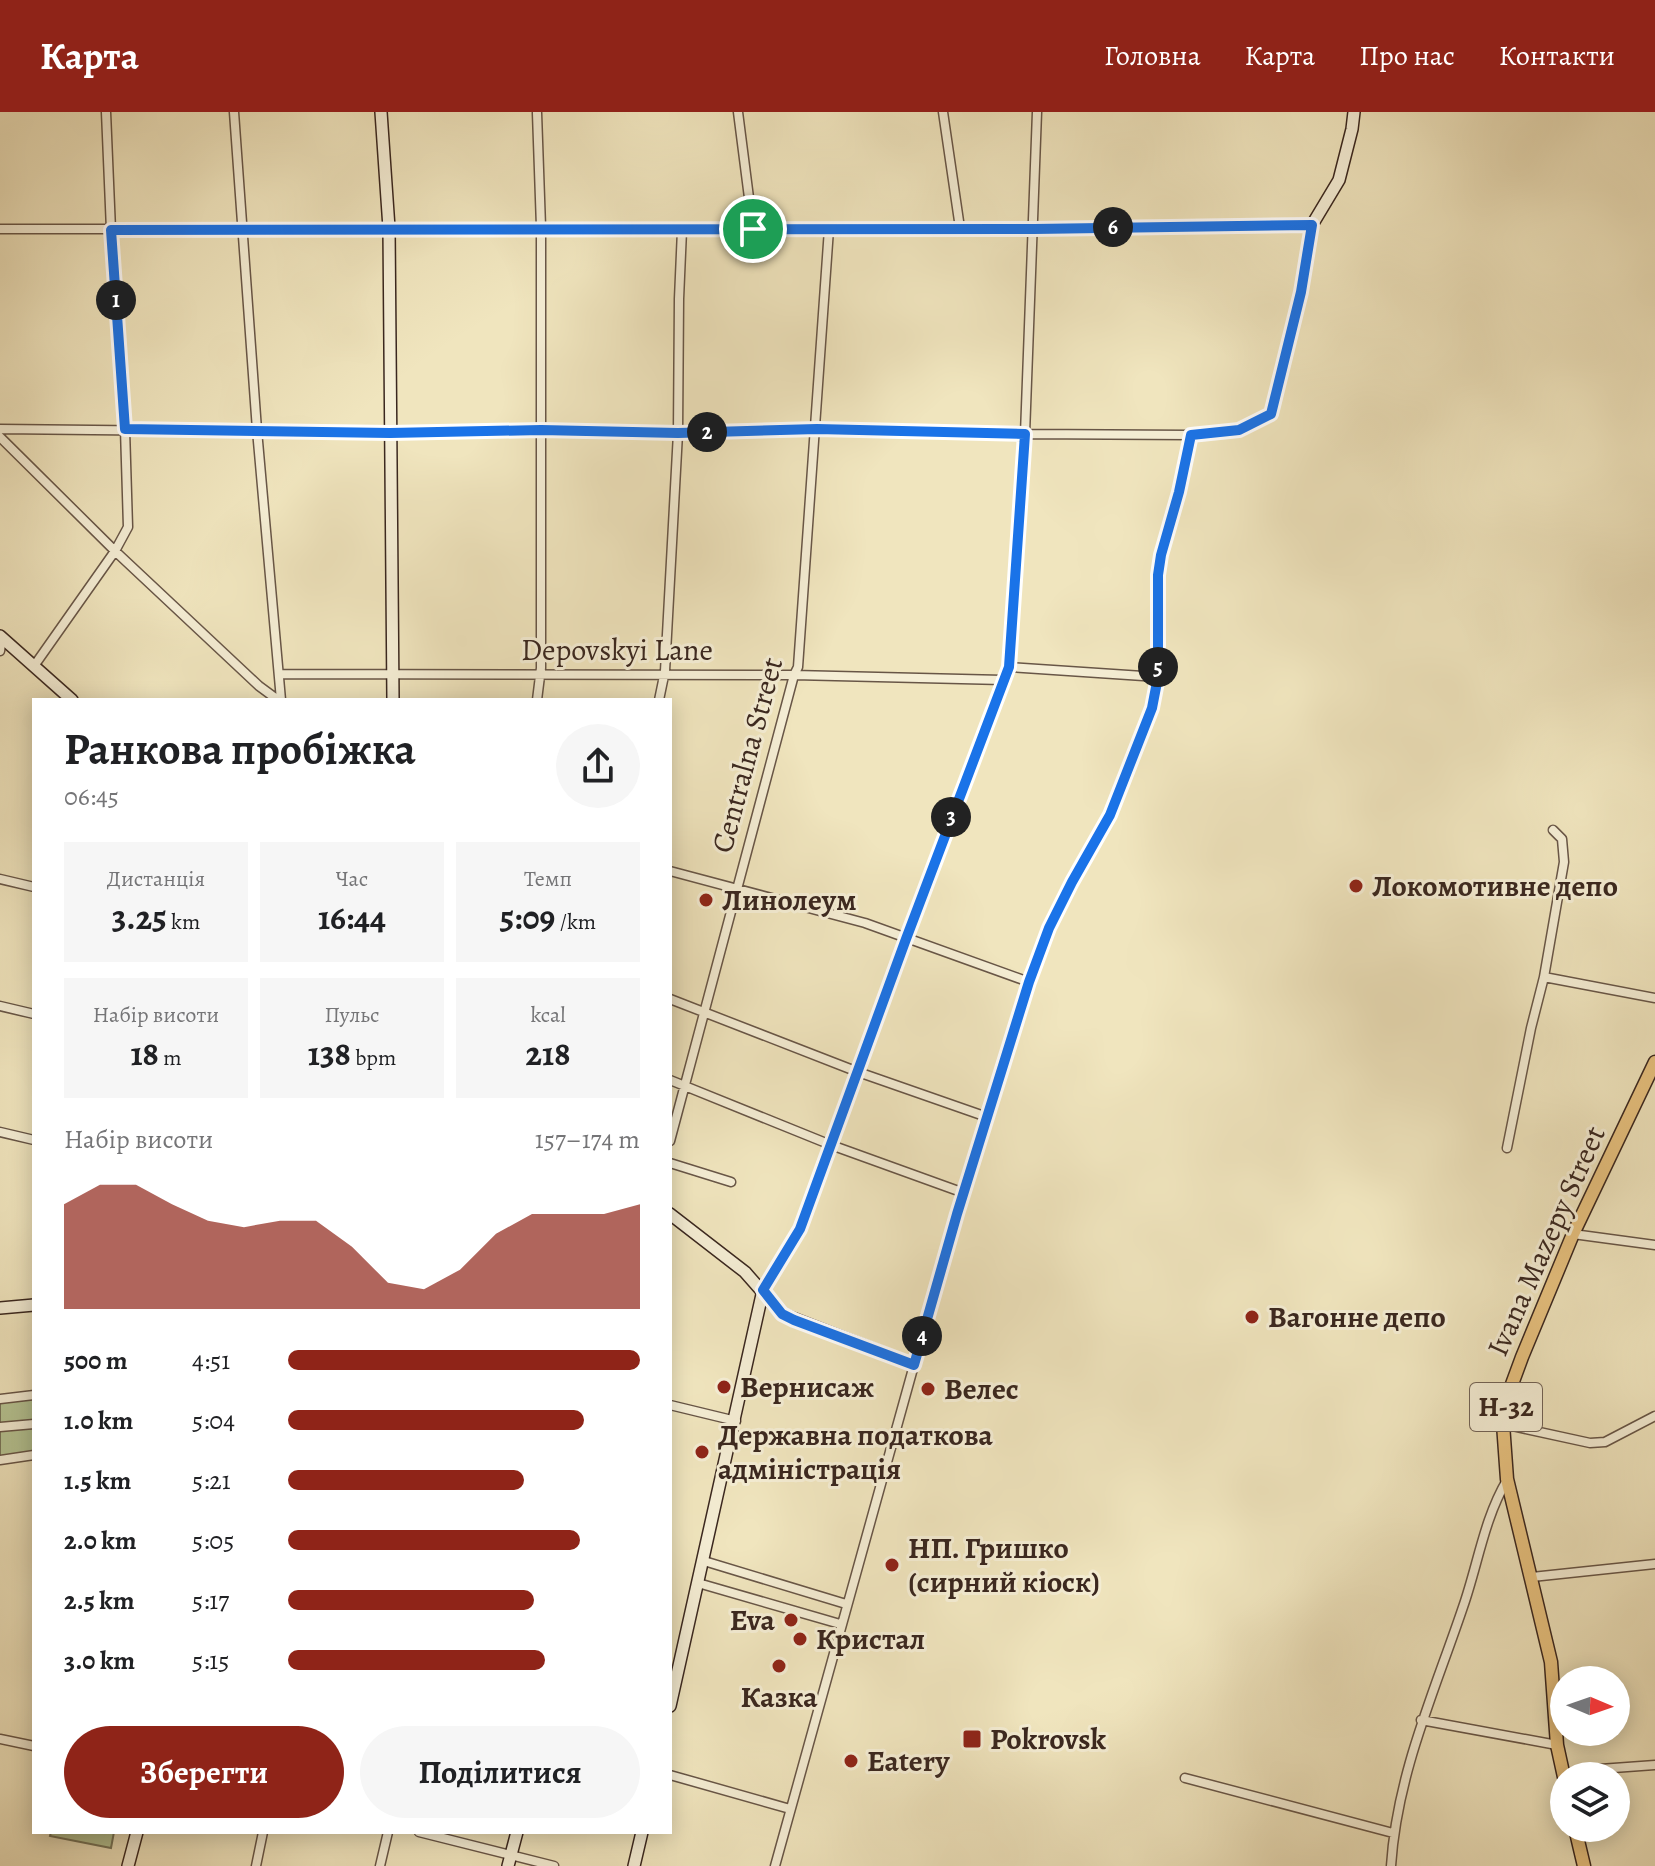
<!DOCTYPE html>
<html lang="uk">
<meta charset="utf-8">
<style>
:root{--surface:#fff;--page:#f6f6f6;--text:#202124;--muted:#757577;--accent:#8f2418}
body{margin:0;font-family:Alegreya,serif;background:var(--page);color:var(--text);height:100vh;display:flex;flex-direction:column;font-size:30px;white-space:nowrap}
*{box-sizing:border-box;margin:0}
p{font-size:26px;color:var(--muted)}
.icon{flex:none;width:44px;height:44px;fill:none;stroke:currentColor;stroke-width:2;stroke-linecap:round;stroke-linejoin:round}
.map{position:relative;flex:1;overflow:hidden}
.sheet{position:absolute;left:32px;top:586px;width:640px;height:1136px;display:flex;flex-direction:column;background:var(--surface);border-radius:0px;box-shadow:0 4px 20px #0003}
.sheet>*{flex:none}
.needle{width:52px;rotate:92deg}
.controls{position:absolute;left:1550px;top:1554px;display:grid;gap:16px}
.controls a{display:grid;place-items:center;width:80px;height:80px;border-radius:50%;background:var(--surface);box-shadow:0 4px 20px #0003;font-size:40px}
.pin{position:absolute;display:grid;place-items:center;width:68px;height:68px;color:#fff;margin:-34px;border:4px solid #fff;border-radius:50%;box-shadow:0 2px 8px #0007}
.km{position:absolute;width:40px;height:40px;margin:-20px;border-radius:50%;background:#222;color:#fff;font-size:22px;line-height:40px;text-align:center}
.round{display:grid;place-items:center;flex:none;width:84px;height:84px;border-radius:42px;background:var(--page)}
.overview{display:flex;align-items:center;justify-content:space-between;height:136px;padding:0 32px}
h1{font-size:44px;font-weight:600;line-height:60px}
.metrics{display:grid;grid-template-columns:repeat(3,1fr);gap:12px;height:136px;padding:8px 32px}
.metrics div{display:grid;align-content:center;border-radius:0px;background:var(--page);text-align:center}
.metrics b{font-size:34px;font-weight:600}
.metrics small{font-size:22px;font-weight:400}
.metrics p{font-size:22px}
.chart{height:224px;padding:16px 32px}
.chart p{display:flex;justify-content:space-between}
.chart svg{width:100%;height:144px;margin-top:8px;fill:var(--accent);opacity:.7}
.button{display:flex;gap:16px;margin-top:auto;padding:16px 32px}
.button a{flex:1;height:92px;border-radius:48px;background:var(--accent);color:#fff;font-size:32px;font-weight:600;line-height:92px;text-align:center}
.button a+a{background:var(--page);color:var(--text)}
ul{padding:0 32px;list-style:none;font-size:26px}
li{display:grid;grid-template-columns:128px 96px 1fr;align-items:center;height:60px}
li i{height:20px;border-radius:10px;background:var(--accent)}
header{display:flex;align-items:center;gap:48px;box-sizing:border-box;height:112px;padding:0 40px;background:var(--accent);color:#fff}
header strong{font-size:38px}
nav{display:flex;gap:44px;margin-inline-start:auto;font-size:28px}
.map>svg:first-child{display:block}
</style>
<header>
<strong>Карта</strong>
<nav><a>Головна</a><a>Карта</a><a>Про нас</a><a>Контакти</a></nav>
</header>
<div class="map">
<svg width="1655" height="1754" viewBox="0 0 1655 1754">
<rect width="100%" height="100%" fill="#f0e5be"/>
<filter id="stains"><feTurbulence type="fractalNoise" baseFrequency=".0025" numOctaves="4"/><feColorMatrix values="0 0 0 0 .2 0 0 0 0 .09 0 0 0 0 .02 0 0 0 .5 -.17"/></filter>
<radialGradient id="worn" r=".72"><stop offset=".6" stop-color="#630" stop-opacity="0"/><stop offset="1" stop-color="#630" stop-opacity=".3"/></radialGradient>
<path fill="#b6c594" stroke="#78765a" stroke-width="2" d="M34,1283V1343L0,1347V1287Z
M51,1720H114L111,1736L50,1724Z"/>
<g fill="none" stroke-linecap="round" stroke-linejoin="round">
<g stroke="#685647" stroke-width="11">
<path id="street" d="M234,0L257,318L281,588
M738,0L753,117
M943,0L960,116
M0,117H1034L1312,113
M0,317L390,321L541,318L678,321L817,317L1025,322L1191,323
M0,325L115,439L259,574L278,588
M0,539L2,526
M34,554L115,439L128,415L125,317L111,118L106,0
M1009,555L1158,565
M280,562L794,563L1003,568
M537,588L541,556V115L537,1
M659,588L665,559L678,321L679,187L682,118
M1553,718L1562,727L1564,750L1544,865L1655,886
M670,759L865,811L1029,870
M0,767L34,775
M670,887L858,960L987,1005
M0,894L34,902
M670,968L831,1033L964,1081
M0,1020L34,1028
M670,1029L794,563L798,555L829,117
M1507,1036L1531,916L1544,865
M670,1051L731,1070
M1573,1122L1655,1133
M763,1178L800,1117L906,827L1009,555L1025,322L1037,0
M0,1287L34,1283
M670,1293L736,1309
M1503,1312L1590,1331L1605,1330L1655,1304
M0,1315L34,1312
M0,1348L34,1343
M704,1449L846,1492
M1532,1465L1655,1452
M698,1471L840,1512
M1421,1608L1557,1633
M0,1627L34,1634
M670,1663L790,1697
M1564,1664L1586,1658L1655,1653
M1185,1666L1393,1721
M419,1720L554,1754
M256,1754L263,1720
M380,1754L388,1720
M775,1754L914,1253
M1391,1754C1397,1662 1434,1581 1463,1495C1478,1452 1484,1407 1507,1368"/>
</g>
<g stroke="#3a271f" stroke-width="14">
<path id="secondary" d="M381,0L389,116L393,588
M0,524L72,588
M670,1102L745,1160L782,1202L914,1253L957,1102L1029,870L1049,816L1072,770L1110,703L1152,596L1158,565V463L1161,443L1179,380L1191,323L1239,318L1271,302L1301,180L1312,113L1339,68L1352,17L1354,0
M0,1196L34,1193
M670,1594L763,1178
M128,1754L137,1720
M508,1754L517,1720
M634,1754L642,1720"/>
</g>
<g stroke="#3a271f" stroke-width="15">
<path id="primary" d="M1564,1665L1557,1633L1551,1550L1507,1367L1503,1312L1508,1283L1522,1245L1573,1122L1655,950
M1575,1716L1584,1754"/>
</g>
<use href="#street" stroke="#f5eed5" stroke-width="8"/>
<use href="#secondary" stroke="#f5eed5" stroke-width="11"/>
<use href="#primary" stroke="#e8c27f" stroke-width="12"/>
</g>
<g fill="none" stroke-linecap="round" stroke-linejoin="round">
<g stroke="#fff" stroke-width="16">
<path id="route" d="M1312,113L1301,180L1271,302L1239,318L1191,323L1179,380L1161,443L1158,463V565L1152,596L1110,703L1072,770L1049,816L1029,870L957,1102L914,1253L794,1208L782,1202L763,1178L800,1117L906,827L1009,555L1025,322L817,317L678,321L541,318L390,321L125,317L111,118L1034,117Z"/>
</g>
<use href="#route" stroke="#1a73e8" stroke-width="10"/>
</g>
<g fill="#8f2418" stroke="#f5eed5" stroke-width="3">
<circle cx="1356" cy="774" r="8"/>
<circle cx="706" cy="788" r="8"/>
<circle cx="1252" cy="1205" r="8"/>
<circle cx="724" cy="1275" r="8"/>
<circle cx="928" cy="1277" r="8"/>
<circle cx="702" cy="1340" r="8"/>
<circle cx="892" cy="1453" r="8"/>
<circle cx="791" cy="1508" r="8"/>
<circle cx="800" cy="1527" r="8"/>
<circle cx="779" cy="1554" r="8"/>
<rect x="962" y="1617" width="20" height="20" rx="4"/>
<circle cx="851" cy="1649" r="8"/>
</g>
<g text-anchor="middle" dominant-baseline="central" stroke-width="6" stroke-linejoin="round" paint-order="stroke">
<rect fill="#f5eed5" stroke="#726356" stroke-width="2" x="1470" y="1271" width="72" height="48" rx="6"/>
<g font-size="28" font-weight="bold" fill="#3a271f">
<text x="1506" y="1295">Н-32</text>
</g>
<g font-size="30" fill="#3a271f" stroke="#f5eed5">
<text x="617" y="538">Depovskyi Lane</text>
<text transform="translate(747 643) rotate(-75)">Centralna Street</text>
<text transform="translate(1546 1129) rotate(-66)">Ivana Mazepy Street</text>
</g>
<g font-size="30" font-weight="bold" fill="#3a271f" stroke="#f5eed5" text-anchor="start">
<text x="1372" y="774">Локомотивне депо</text>
<text x="722" y="788">Линолеум</text>
<text x="1268" y="1205">Вагонне депо</text>
<text x="740" y="1275">Вернисаж</text>
<text x="944" y="1277">Велес</text>
<text x="718" y="1323">Державна податкова<tspan x="718" dy="34">адміністрація</tspan></text>
<text x="908" y="1436">НП. Гришко<tspan x="908" dy="34">(сирний кіоск)</tspan></text>
<text x="775" y="1508" text-anchor="end">Eva</text>
<text x="816" y="1527">Кристал</text>
<text x="779" y="1585" text-anchor="middle">Казка</text>
<text x="990" y="1627">Pokrovsk</text>
<text x="867" y="1649">Eatery</text>
</g>
</g>
<rect width="100%" height="100%" filter="url(#stains)"/>
<rect width="100%" height="100%" fill="url(#worn)"/>
</svg>
<div class="controls">
<a><svg class="needle" viewBox="-14 -14 28 28"><path d="M0-13l5 13h-10z" fill="#e53935"/><path d="M0 13l5-13h-10z" fill="#757577"/></svg></a>
<a><svg class="icon" aria-label="layers" viewBox="0 0 24 24"><path d="M12 4l9 5-9 5-9-5zM3 14l9 5 9-5"/></svg></a>
</div>
<div class="pin" style="left:753px;top:117px;background:#1e9e55"><svg class="icon" aria-label="arrive" viewBox="0 0 24 24"><path d="M6 21V4h12l-3 4 3 4H6"/></svg></div>
<b class="km" style="left:116px;top:188px">1</b>
<b class="km" style="left:707px;top:320px">2</b>
<b class="km" style="left:951px;top:705px">3</b>
<b class="km" style="left:922px;top:1224px">4</b>
<b class="km" style="left:1158px;top:555px">5</b>
<b class="km" style="left:1113px;top:115px">6</b>
<section class="sheet">
<div class="overview"><div><h1>Ранкова пробіжка</h1><p>06:45</p></div><a class="round"><svg class="icon" aria-label="share" viewBox="0 0 24 24"><path d="M12 15V3M7 8l5-5 5 5M5 13v7h14v-7"/></svg></a></div>
<div class="metrics">
<div><p>Дистанція</p><b>3.25<small> km</small></b></div>
<div><p>Час</p><b>16:44</b></div>
<div><p>Темп</p><b>5:09<small> /km</small></b></div>
</div>
<div class="metrics">
<div><p>Набір висоти</p><b>18<small> m</small></b></div>
<div><p>Пульс</p><b>138<small> bpm</small></b></div>
<div><p>kcal</p><b>218</b></div>
</div>
<div class="chart"><p><span>Набір висоти</span>157–174 m</p>
<svg viewBox="0 0 160 44" preserveAspectRatio="none"><path d="M0 44V12L10 6L20 6L30 12L40 17L50 19L60 17L70 17L80 25L90 36L100 38L110 32L120 21L130 15L140 15L150 15L160 12V44z"/></svg>
</div>
<ul>
<li><b>500 m</b>4:51<i style="width:100%"></i></li>
<li><b>1.0 km</b>5:04<i style="width:84%"></i></li>
<li><b>1.5 km</b>5:21<i style="width:67%"></i></li>
<li><b>2.0 km</b>5:05<i style="width:83%"></i></li>
<li><b>2.5 km</b>5:17<i style="width:70%"></i></li>
<li><b>3.0 km</b>5:15<i style="width:73%"></i></li>
</ul>
<div class="button"><a>Зберегти</a><a>Поділитися</a></div>
</section>
</div>
